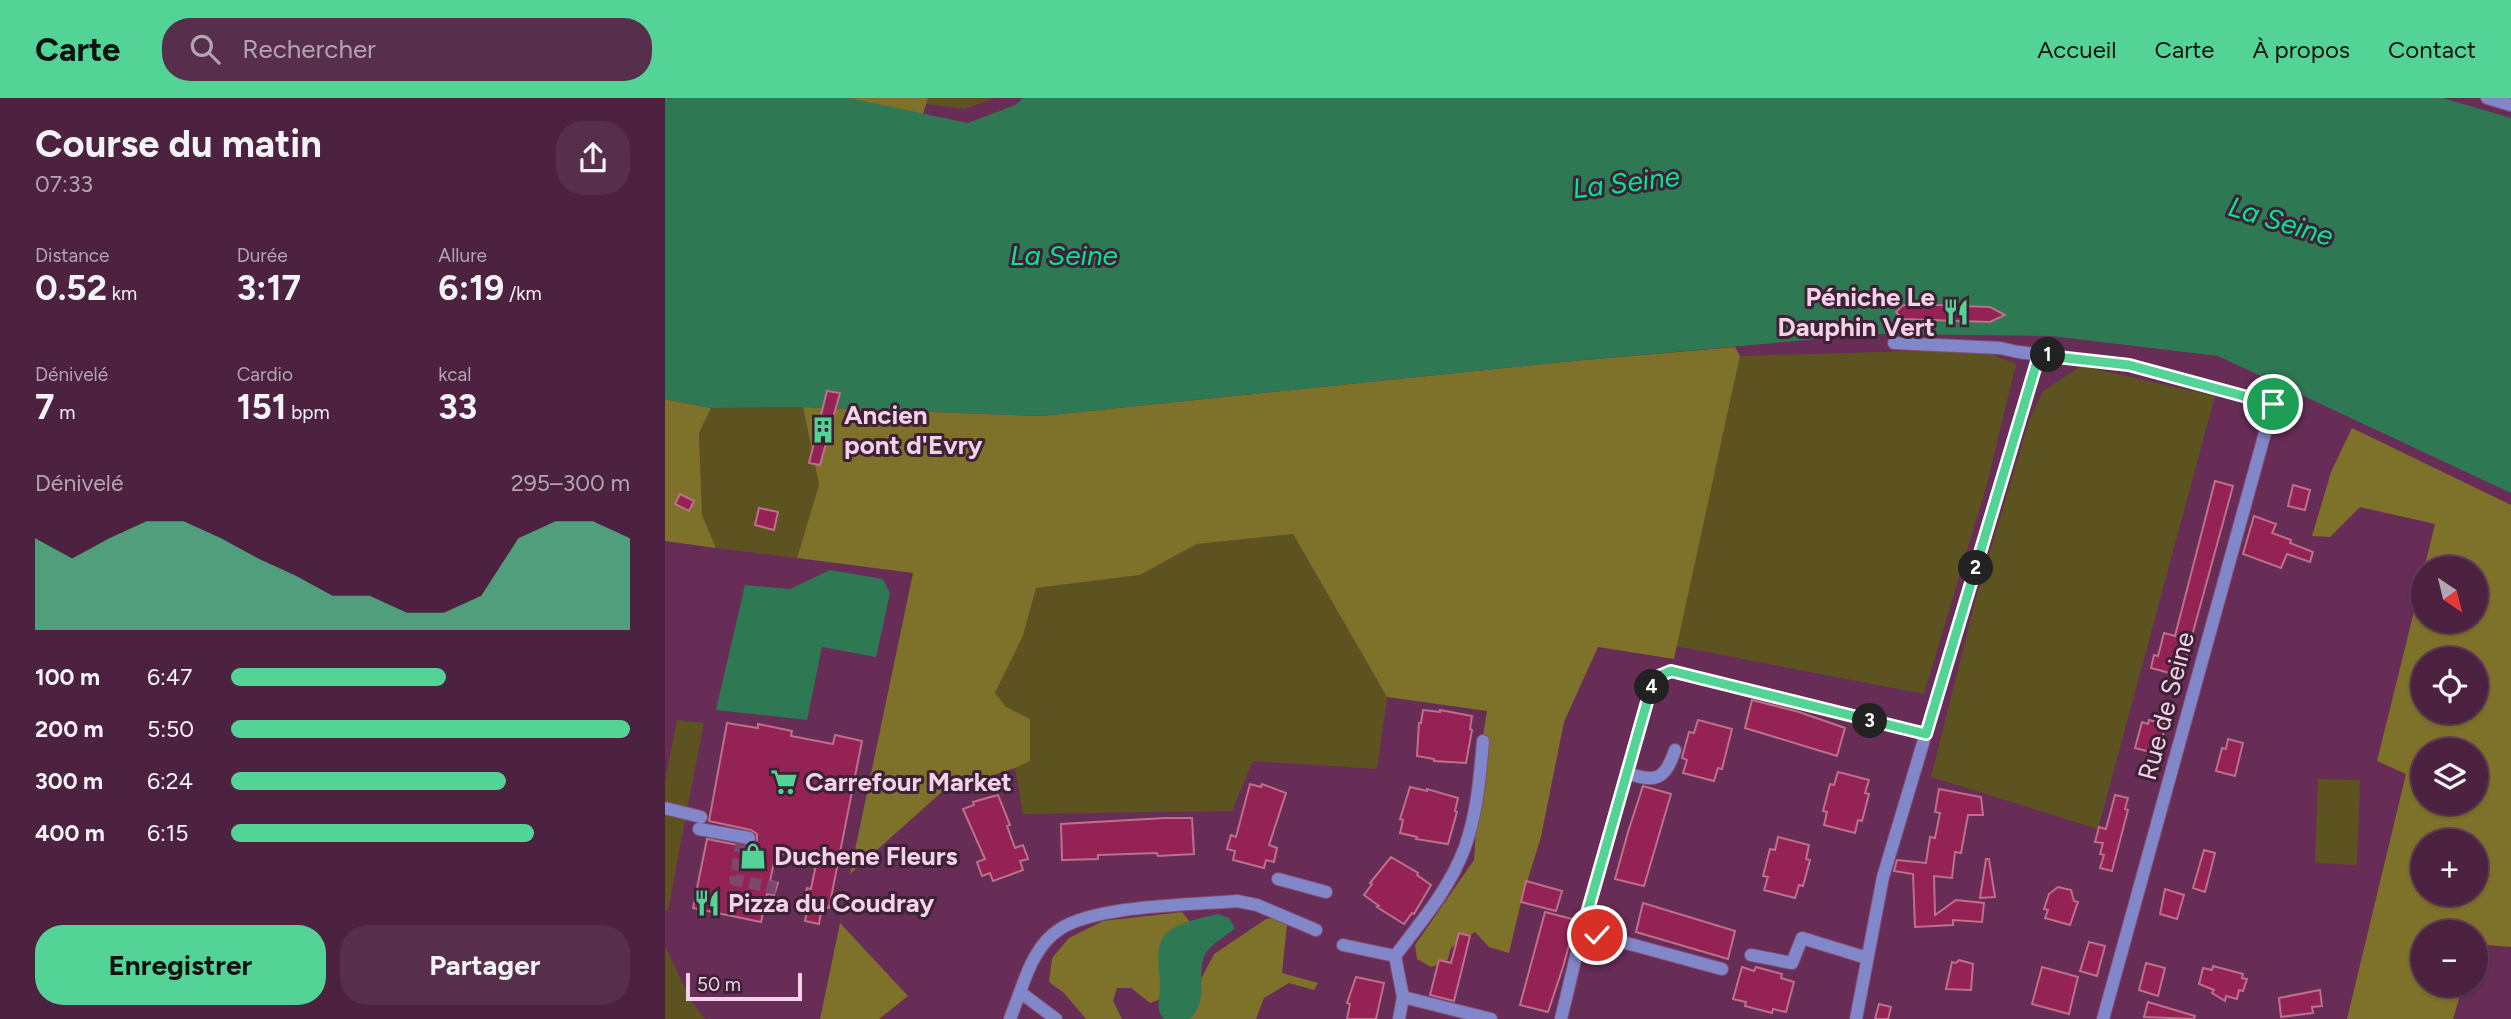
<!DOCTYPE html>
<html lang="fr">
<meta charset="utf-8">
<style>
:root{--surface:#4d2241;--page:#572f4c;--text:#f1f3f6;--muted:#b3a4b1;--line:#643f5a;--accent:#54d396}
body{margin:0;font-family:Figtree,sans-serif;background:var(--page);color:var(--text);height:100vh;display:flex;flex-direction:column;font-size:26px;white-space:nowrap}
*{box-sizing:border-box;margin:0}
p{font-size:23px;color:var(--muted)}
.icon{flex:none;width:38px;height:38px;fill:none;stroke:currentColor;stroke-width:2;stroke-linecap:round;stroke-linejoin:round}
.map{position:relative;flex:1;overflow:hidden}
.panel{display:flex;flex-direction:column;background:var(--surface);width:665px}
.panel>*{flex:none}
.needle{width:46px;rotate:145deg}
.fabs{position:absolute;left:1746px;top:458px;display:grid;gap:14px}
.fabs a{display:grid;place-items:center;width:77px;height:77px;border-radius:50%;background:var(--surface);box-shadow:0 2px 5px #0004,0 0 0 2px var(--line);font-size:35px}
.scale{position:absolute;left:21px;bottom:18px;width:116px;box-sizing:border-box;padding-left:7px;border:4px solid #f6d2ea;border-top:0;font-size:19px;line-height:24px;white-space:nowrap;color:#f6d2ea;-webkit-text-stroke:5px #3c2234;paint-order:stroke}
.pin{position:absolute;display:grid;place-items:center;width:60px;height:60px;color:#fff;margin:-30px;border:4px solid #fff;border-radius:50%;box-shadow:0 2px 7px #0007}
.km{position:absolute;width:35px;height:35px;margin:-18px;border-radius:50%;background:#222;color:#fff;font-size:19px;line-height:35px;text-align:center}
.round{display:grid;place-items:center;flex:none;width:74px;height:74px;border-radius:28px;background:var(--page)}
.head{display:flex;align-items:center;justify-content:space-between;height:119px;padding:0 35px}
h1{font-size:38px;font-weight:700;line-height:52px}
.stats{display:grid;grid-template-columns:repeat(3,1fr);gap:10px;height:119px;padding:7px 35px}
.stats div{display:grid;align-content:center}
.stats b{font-size:35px;font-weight:700}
.stats small{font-size:19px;font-weight:400}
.stats p{font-size:19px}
.chart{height:196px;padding:14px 35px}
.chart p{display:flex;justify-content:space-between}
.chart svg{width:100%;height:126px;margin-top:7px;fill:var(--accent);opacity:.7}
.button{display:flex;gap:14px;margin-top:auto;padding:14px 35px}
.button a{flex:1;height:80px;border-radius:28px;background:var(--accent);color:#111;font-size:28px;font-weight:700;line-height:80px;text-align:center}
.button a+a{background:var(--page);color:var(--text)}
ul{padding:0 35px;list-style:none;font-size:23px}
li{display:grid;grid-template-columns:112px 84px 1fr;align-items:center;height:52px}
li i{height:18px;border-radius:9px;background:var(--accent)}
header{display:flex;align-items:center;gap:42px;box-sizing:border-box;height:98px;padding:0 35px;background:var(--accent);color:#111}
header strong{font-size:33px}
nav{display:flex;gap:38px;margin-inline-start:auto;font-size:24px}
.search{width:490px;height:63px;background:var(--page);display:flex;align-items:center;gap:18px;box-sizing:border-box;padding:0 24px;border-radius:28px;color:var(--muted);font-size:26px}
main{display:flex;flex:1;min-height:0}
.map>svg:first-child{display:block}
</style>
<header>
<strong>Carte</strong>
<div class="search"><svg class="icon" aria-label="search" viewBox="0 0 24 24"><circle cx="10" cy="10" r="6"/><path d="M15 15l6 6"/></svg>Rechercher</div>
<nav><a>Accueil</a><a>Carte</a><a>À propos</a><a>Contact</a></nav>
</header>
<main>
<section class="panel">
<div class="head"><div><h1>Course du matin</h1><p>07:33</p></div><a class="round"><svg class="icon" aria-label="share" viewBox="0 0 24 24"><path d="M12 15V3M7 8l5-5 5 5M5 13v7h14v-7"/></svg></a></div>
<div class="stats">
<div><p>Distance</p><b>0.52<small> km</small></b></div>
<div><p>Durée</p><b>3:17</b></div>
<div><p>Allure</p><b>6:19<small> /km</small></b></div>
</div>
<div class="stats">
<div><p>Dénivelé</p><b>7<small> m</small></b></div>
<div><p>Cardio</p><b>151<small> bpm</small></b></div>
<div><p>kcal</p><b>33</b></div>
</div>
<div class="chart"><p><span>Dénivelé</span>295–300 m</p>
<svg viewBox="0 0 160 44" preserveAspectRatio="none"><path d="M0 44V12L10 19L20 12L30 6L40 6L50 12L60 19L70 25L80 32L90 32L100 38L110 38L120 32L130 12L140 6L150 6L160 12V44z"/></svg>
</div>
<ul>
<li><b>100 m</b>6:47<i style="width:54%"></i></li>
<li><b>200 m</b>5:50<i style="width:100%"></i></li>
<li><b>300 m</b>6:24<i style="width:69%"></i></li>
<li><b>400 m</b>6:15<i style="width:76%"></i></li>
</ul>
<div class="button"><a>Enregistrer</a><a>Partager</a></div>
</section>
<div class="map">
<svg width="1846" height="921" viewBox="0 0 1846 921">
<rect width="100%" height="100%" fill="#672d57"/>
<path fill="#5c5320" d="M263,0H329L300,11L261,6Z
M1313,251L1351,266L1322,386L1259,596L1011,548L1075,258Z
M1416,268L1550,298L1433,731L1266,679L1311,500L1365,320L1378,293Z
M138,309L154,388L132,460L51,450L37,417L34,335L46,310Z
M628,436L722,599L712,671L588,663L567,713L358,716L350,670L365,663L341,609L330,596L358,538L371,490L475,477L532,446Z
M12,622L39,625L22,712L0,708V683Z
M1653,681L1695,682L1692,767L1650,765Z
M0,712L21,717L3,813H0Z
M0,848L26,903L40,921H0Z"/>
<path fill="#7e7129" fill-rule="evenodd" d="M177,0H263L258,16Z
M1070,249L1075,258L1009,561L933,549L899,624L876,739L857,800L844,855L824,849L810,834L786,850L782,864L766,869L752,861L750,847L809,762L811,731L808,700L822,613L722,599L628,436L532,446L475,477L371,490L358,538L330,595L341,609L365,621V663L350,670L278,693L185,776L248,475L132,460L154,387L138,309L376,318L897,264Z
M0,301L46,310L34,335L37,417L51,450L0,443Z
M1687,330L1846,407V849L1811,846V835H1759V887H1798L1788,921H1682L1741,676L1712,663L1759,473V523H1811V471H1759L1770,426L1695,409L1665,439L1647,438L1666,374ZM1759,562H1811V614H1759ZM1759,653H1811V705H1759ZM1759,744H1811V796H1759Z
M517,814L527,826L508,897L485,905L466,890H452L448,903L457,921H421L399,895L384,884L387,860L404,840L438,823Z
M623,817L617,875L653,885L649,892L624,885L599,900L591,921H521L524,904L549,856L601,821Z
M175,825L243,898L214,921H155Z"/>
<path fill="#2f7854" d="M0,0H183L303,25L350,7L358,0H1778L1846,20V395L1553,258L1386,238L1209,236L897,264L376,318L138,309L46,310L0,301Z
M165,472L218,481L225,495L211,559L157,549L142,622L51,612L80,487L125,491Z
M553,816L564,820L570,830C562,837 550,844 543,852C527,872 548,901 524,921H499C490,912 495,901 495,889C495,876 492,863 494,850C497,826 533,821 553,816Z"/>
<path fill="#952254" stroke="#bc7089" stroke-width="2" d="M1243,206L1325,209L1340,217L1325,224L1237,221L1231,214L1237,208Z
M162,293L175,295L155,367L144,365Z
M1550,383L1568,388L1516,578L1486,570L1489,557L1493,558L1499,535L1510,538Z
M1628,387L1645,392L1640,412L1623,408Z
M15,396L29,403L24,413L10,406Z
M94,410L113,414L109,432L90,427Z
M1589,418L1611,426L1607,435L1626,442L1625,445L1648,454L1645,464L1622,456L1616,470L1578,456Z
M1087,602L1134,614L1180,630L1172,658L1080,630Z
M758,612L775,614V612L807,618L805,631L807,632L801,665L769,663V661L752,658L754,625H756Z
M1033,622L1067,631L1057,671L1053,670L1049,683L1018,675L1022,662L1017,660L1024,634L1029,635Z
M1484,622L1501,626L1493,656L1470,650L1477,624L1483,626Z
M62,625L93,630V626L127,633L126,638L168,646L170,637L197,643L164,810L157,809L154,826L140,823L144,805L139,804L142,790L146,791L152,761L111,755L105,783L113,785L109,797L102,796L96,824L28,810L42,741L83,749L90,746L92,742V736L86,732L44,723Z
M1563,641L1578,645L1570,678L1551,673L1557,650L1561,651Z
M1173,674L1204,682L1200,695L1204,696L1197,723L1193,722L1190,735L1159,727L1162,714L1158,713L1165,686L1169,687Z
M585,686L596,689L597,686L621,695L604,747L612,750L609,764L601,762L599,770L568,762L570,753L562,751L566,737L571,739Z
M978,688L1006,696L979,788L950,781L963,734Z
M745,689L762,693V691L793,700L790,713L792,714L783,746L751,741L752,739L735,735L738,722L735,721Z
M1274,691L1316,699L1318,717H1303L1296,755L1290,754L1287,780L1269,778L1270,817L1291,802L1319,805L1317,824L1288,822V827L1250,829L1248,776L1229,773L1232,762L1261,765L1265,739L1270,740L1275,715L1270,714Z
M333,697L345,727L342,728L350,750L358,747L363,761L355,763L358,772L328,783L325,775L317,778L312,764L320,761L298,711L309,707L308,704Z
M1450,697L1463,700L1460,711L1463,712L1447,773L1435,770L1439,757L1435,756L1438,745L1430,744L1434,729L1441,731Z
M500,720H527L529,756L493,758L492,755L433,757V761L397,762L396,726Z
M1113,739L1144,747L1141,761L1145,762L1138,788L1134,787L1130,800L1099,792L1103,779L1098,778L1105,751L1110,752Z
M1539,752L1550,755L1540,794L1528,790Z
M726,759L753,775L752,777L766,787L749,816L747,815L739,826L712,809L714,808L699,797L707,786L705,785Z
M1321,761H1324L1330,799L1315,800Z
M861,783L897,793L891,813L856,804Z
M1393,789L1406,792L1409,803L1413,804L1405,827L1380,820L1383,812L1379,811L1384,796Z
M1500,791L1519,797L1512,821L1495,816Z
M978,805L1070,833L1063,861L971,834Z
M880,814L911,822L898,869L883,914L855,907Z
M794,835L805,838L789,903L765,897L774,862L786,865Z
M1424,844L1440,848L1432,878L1415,873Z
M1294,862L1308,866L1306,892L1281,891L1287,864L1291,865Z
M1481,865L1500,870L1493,898L1474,892Z
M1548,868L1578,876L1577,880L1582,881L1578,893L1574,892L1572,901L1561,898L1560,903L1547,895L1549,892L1534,886L1538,870L1547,872Z
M1077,869L1089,873L1091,869L1117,876L1116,880L1129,884L1121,914L1108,911L1107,915L1080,908L1081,904L1068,901Z
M1377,869L1413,879L1404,916L1367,906Z
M691,879L719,885L711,921H682L685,906L682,905Z
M1655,892L1657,908L1647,909L1648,915L1616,919L1614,900Z
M1483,904L1530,918L1529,921L1479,919Z
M1214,906L1226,909L1223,921H1210Z"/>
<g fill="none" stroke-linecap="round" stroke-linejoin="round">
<path stroke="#7c466d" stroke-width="12" stroke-dasharray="12 6" stroke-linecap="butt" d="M77,743L70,782L111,790"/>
<g stroke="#844e74" stroke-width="14">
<path id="minor" d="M1822,0L1846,7
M1229,245L1335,250L1353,254L1464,267L1608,306L1438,921
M962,675C991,685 1000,682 1010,652
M0,710L36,719
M34,731L84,740
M613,781L661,794
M917,833L1057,871
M678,847L730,858L738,899L826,921
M1086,857L1127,865L1137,840L1202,860
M730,858C756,824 785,790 800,749C812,715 815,679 818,643
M345,921L355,894
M391,921L355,894C363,871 373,845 395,831C432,807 526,807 572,803L592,807L651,832
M734,921L738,899
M896,921L917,833L986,590L994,578L1006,573L1261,636
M1191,921L1218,779L1374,257"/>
</g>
<use href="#minor" stroke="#8187c8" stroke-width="12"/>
</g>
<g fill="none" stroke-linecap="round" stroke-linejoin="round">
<g stroke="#fff" stroke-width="14">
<path id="route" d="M932,837L917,833L986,590L994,578L1006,573L1261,636L1374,257L1464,267L1608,306"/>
</g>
<use href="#route" stroke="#54d396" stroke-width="9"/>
</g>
<defs>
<g id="restaurant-bare" transform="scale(2.1)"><path d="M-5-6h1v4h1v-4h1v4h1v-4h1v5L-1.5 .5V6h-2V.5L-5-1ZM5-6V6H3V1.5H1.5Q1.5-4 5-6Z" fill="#54d396" stroke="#3c2234" stroke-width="2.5" paint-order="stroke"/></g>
<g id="building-bare" transform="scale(2.1)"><path d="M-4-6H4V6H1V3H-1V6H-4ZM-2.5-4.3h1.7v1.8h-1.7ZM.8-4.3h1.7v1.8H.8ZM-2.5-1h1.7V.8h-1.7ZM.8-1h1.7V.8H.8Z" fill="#54d396" stroke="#3c2234" stroke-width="2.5" paint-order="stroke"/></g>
<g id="supermarket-bare" transform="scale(2.1)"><path d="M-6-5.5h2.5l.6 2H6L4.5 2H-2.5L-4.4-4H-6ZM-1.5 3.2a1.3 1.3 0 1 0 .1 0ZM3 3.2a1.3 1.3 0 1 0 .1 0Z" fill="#54d396" stroke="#3c2234" stroke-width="2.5" paint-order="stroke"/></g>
<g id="shop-bare" transform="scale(2.1)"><path d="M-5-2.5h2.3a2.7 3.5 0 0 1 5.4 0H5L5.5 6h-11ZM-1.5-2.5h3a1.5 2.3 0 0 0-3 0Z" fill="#54d396" stroke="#3c2234" stroke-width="2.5" paint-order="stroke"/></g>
</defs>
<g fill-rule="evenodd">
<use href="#restaurant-bare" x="1291" y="214"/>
<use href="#building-bare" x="158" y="332"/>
<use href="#supermarket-bare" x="119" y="684"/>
<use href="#shop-bare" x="88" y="758"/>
<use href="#restaurant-bare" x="42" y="805"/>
</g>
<g text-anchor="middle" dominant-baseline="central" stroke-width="6" stroke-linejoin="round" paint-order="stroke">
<g font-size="26" font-weight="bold" fill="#f6d2ea" stroke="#3c2234" text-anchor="start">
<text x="1270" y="199" text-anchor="end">Péniche Le<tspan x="1270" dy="30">Dauphin Vert</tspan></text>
<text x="179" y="317">Ancien<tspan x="179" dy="30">pont d'Evry</tspan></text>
<text x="140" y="684">Carrefour Market</text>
<text x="109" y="758">Duchene Fleurs</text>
<text x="63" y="805">Pizza du Coudray</text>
</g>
<g font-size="26" fill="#f6d2ea" stroke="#3c2234">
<text transform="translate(1501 608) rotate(-75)">Rue de Seine</text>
</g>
<g font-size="28" font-style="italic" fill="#05e495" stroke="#3c2234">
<text transform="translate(961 84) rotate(-7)">La Seine</text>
<text transform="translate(1616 123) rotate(17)">La Seine</text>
<text x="399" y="157">La Seine</text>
</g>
</g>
</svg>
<div class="fabs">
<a><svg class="needle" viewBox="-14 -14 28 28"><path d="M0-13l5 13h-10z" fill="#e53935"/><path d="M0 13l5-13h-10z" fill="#b3a4b1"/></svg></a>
<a><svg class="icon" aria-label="locate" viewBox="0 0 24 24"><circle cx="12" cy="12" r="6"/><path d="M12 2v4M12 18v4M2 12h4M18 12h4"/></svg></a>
<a><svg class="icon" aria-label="layers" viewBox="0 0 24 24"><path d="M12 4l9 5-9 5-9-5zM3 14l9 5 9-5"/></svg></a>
<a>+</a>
<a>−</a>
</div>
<div class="scale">50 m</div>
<div class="pin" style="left:1608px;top:306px;background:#1e9e55"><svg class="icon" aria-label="arrive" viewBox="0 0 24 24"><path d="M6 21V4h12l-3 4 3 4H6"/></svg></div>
<div class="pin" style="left:932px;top:837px;background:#d93025"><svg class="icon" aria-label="check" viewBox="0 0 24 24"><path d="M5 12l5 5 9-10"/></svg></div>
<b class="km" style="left:1383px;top:257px">1</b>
<b class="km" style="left:1311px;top:470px">2</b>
<b class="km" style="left:1205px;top:623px">3</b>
<b class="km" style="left:987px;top:589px">4</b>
</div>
</main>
